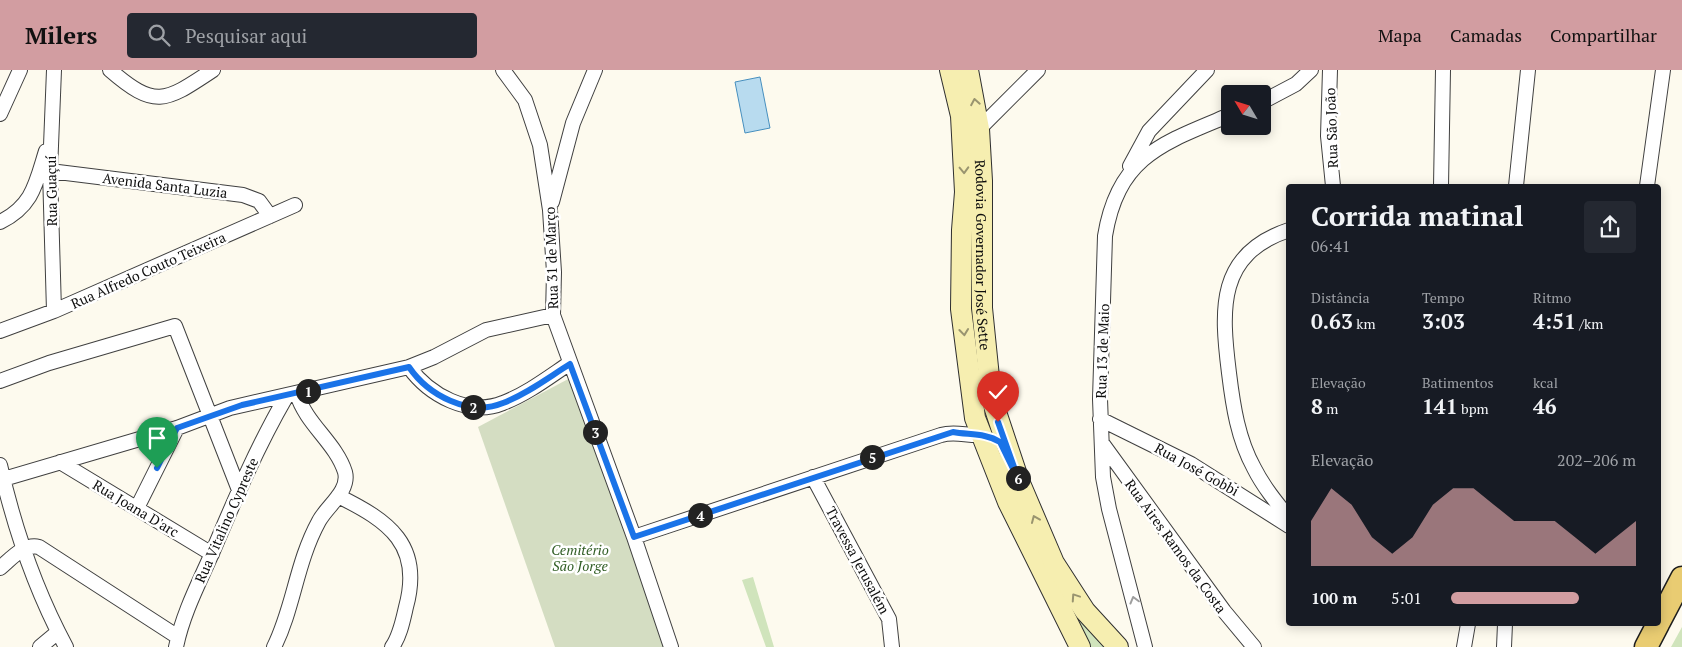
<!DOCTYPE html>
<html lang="pt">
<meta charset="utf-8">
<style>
:root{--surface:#171b24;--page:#242831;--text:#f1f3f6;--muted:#9ea1a6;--accent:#d29da1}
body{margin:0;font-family:"PT Serif",serif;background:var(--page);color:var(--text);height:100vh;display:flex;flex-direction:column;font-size:19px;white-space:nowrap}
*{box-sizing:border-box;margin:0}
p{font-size:16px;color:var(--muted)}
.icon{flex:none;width:28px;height:28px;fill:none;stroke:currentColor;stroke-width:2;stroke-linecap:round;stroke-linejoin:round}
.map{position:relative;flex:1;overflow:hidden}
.side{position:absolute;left:1286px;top:114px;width:375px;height:442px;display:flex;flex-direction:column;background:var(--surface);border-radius:5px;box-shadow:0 2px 12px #0003}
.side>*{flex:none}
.needle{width:32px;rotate:308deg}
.tools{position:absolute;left:1221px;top:15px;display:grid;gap:10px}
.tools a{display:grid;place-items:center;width:50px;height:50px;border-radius:5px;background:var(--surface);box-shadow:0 2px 12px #0003;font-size:25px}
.pin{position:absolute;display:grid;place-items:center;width:42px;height:42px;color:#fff;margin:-51px -21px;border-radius:50% 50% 50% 0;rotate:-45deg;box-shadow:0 0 5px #0007}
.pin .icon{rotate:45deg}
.km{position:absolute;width:25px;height:25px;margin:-12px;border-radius:50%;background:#222;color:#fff;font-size:14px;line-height:25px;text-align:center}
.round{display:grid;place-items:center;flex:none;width:52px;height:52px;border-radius:5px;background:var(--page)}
.head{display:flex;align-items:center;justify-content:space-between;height:85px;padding:0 25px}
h1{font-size:28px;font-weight:700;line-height:38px}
.figures{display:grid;grid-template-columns:repeat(3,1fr);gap:8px;height:85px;padding:5px 25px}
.figures div{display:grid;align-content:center}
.figures b{font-size:21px;font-weight:700}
.figures small{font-size:14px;font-weight:400}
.figures p{font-size:14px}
.chart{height:140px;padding:10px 25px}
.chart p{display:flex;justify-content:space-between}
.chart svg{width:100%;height:90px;margin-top:5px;fill:var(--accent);opacity:.7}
ul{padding:0 25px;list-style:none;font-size:16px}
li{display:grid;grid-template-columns:80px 60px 1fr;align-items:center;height:38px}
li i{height:12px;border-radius:6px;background:var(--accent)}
header{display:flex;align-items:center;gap:30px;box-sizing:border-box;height:70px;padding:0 25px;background:var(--accent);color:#111}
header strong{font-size:24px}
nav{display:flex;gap:28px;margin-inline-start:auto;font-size:18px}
.search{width:350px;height:45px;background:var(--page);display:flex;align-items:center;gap:12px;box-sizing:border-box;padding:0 18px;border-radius:5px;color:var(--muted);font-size:19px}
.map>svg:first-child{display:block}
</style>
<header>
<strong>Milers</strong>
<div class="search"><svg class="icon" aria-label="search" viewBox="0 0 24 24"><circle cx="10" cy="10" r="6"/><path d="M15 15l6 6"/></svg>Pesquisar aqui</div>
<nav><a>Mapa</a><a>Camadas</a><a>Compartilhar</a></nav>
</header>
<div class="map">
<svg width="1682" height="577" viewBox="0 0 1682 577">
<rect width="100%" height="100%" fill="#fdfaee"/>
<path fill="#d0e4bc" d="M753,507L774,577H766L742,510Z
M1063,532L1104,577H1088Z
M1682,557V577H1671Z"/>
<path fill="#d4ddc2" d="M572,307L668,577H555L478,357Z"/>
<path fill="#b8dbef" stroke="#478fbe" d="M760,7L770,58L745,63L735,12Z"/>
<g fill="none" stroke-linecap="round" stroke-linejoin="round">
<g stroke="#404040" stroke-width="16">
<path id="street" d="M110,0C156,40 166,31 213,0
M503,0L525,30L540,75L550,140L554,202L553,245L634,467L671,577
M1330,0L1328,66L1333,116
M1262,32L1296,14L1311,0
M0,44L20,0
M979,59L1038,0
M1130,96L1149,61L1207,0
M50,101L243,125L259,131L270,146
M1441,116L1443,0
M1516,116L1528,0
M1647,116L1663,0
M552,132L573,53L595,0
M0,152C33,136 36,113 46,81
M1289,160C1217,184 1221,239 1229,303C1233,336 1238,369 1254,398C1263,416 1276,432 1289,448
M54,241L50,101L54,0
M0,261L54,241L295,135
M409,297C429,325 469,347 503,333C527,324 549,307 570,293
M0,311L49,293L175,256L239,420
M1100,349L1191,394L1289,456
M1102,373L1224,541L1254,577
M60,392L212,484
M0,395C14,457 36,521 66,577
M813,407L889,549L892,577
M0,410L177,358L230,338L409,297L434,287L486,260L553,245
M338,426C389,451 423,475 406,537C403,550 400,566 392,577
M137,438L177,358
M634,467L941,365C955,361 967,366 981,365
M0,498C11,489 24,473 39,477L178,567
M40,577L58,562
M176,577C183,543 199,513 213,481C235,429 257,377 286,327
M274,577C294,537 296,493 319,451C327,436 350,421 345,402C336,373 306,354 297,324
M1145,577L1109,439L1103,407L1100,329L1105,166C1118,86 1163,73 1230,45
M1464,577L1468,554
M1504,577L1505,554"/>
</g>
<g stroke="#2f2f2f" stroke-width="22">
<g id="secondary">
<path d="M950,0L961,46L965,122L962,160L961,239L975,348L1008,432L1080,577"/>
<path id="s1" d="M968,0L979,59L982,111V238L991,327L1019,411L1054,493L1085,541L1118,577"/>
</g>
</g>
<g stroke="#1e1e1e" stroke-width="25">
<path id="primary" d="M1659,552L1682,508
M1646,577L1658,554"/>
</g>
<use href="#street" stroke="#fff" stroke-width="14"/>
<use href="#secondary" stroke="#f6eeb0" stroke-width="20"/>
<use href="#primary" stroke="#e9cc72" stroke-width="22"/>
</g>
<defs><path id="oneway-chevron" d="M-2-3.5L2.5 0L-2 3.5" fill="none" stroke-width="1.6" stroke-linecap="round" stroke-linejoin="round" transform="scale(1.25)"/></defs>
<g stroke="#99946f">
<use href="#oneway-chevron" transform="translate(975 32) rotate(-100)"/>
<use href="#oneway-chevron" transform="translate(964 100) rotate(88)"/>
<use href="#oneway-chevron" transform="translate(964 262) rotate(84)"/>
<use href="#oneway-chevron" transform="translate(1035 449) rotate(-113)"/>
<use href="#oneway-chevron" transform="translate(1075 527) rotate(-124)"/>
</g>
<use stroke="#9e9e9e" href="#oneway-chevron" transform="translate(1134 530) rotate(-105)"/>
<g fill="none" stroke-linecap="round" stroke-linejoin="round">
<g stroke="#fff" stroke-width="10">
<path id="route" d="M157,398L177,358L242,335L409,297C428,325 469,347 503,333C527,324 549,307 570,294L634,467L953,362C969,365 986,363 1000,372L1019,411L998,352"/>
</g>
<use href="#route" stroke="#1a73e8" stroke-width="6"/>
</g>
<g text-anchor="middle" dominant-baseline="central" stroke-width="5" stroke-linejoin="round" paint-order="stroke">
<g font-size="14" fill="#0d0d0d" stroke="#fff">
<text transform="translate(1331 58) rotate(-92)">Rua São João</text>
<text transform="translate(165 115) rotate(7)">Avenida Santa Luzia</text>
<text transform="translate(51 121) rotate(-91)">Rua Guaçuí</text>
<text stroke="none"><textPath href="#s1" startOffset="186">Rodovia Governador José Sette</textPath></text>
<text transform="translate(551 188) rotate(-92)">Rua 31 de Março</text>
<text transform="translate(148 200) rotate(-24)">Rua Alfredo Couto Teixeira</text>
<text transform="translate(1102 281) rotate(-88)">Rua 13 de Maio</text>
<text transform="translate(1197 399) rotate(29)">Rua José Gobbi</text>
<text transform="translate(136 438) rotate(31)">Rua Joana D'arc</text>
<text transform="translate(226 450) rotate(-66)">Rua Vitalino Cypreste</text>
<text transform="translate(1176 476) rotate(54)">Rua Aires Ramos da Costa</text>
<text transform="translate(858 490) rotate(62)">Travessa Jerusalém</text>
</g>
<g font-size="14" font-style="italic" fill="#305d24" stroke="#fff">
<text x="580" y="479">Cemitério<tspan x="580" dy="16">São Jorge</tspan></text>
</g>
</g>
</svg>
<div class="tools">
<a><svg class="needle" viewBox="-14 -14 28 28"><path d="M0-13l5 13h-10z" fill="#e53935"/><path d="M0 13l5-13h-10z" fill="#9ea1a6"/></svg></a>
</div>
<div class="pin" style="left:157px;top:398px;background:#1e9e55"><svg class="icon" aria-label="arrive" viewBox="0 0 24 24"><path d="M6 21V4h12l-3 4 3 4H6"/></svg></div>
<div class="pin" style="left:998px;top:352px;background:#d93025"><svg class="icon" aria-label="check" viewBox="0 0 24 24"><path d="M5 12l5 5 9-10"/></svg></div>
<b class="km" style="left:308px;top:321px">1</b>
<b class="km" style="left:473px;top:337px">2</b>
<b class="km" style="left:595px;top:362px">3</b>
<b class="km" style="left:700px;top:445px">4</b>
<b class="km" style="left:872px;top:387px">5</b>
<b class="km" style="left:1018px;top:408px">6</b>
<section class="side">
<div class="head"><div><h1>Corrida matinal</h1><p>06:41</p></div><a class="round"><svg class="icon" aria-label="share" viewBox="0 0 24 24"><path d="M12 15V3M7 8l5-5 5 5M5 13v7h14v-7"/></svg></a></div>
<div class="figures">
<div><p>Distância</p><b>0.63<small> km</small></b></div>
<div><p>Tempo</p><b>3:03</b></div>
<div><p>Ritmo</p><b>4:51<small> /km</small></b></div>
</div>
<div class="figures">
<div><p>Elevação</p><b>8<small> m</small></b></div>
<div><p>Batimentos</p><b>141<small> bpm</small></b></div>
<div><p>kcal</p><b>46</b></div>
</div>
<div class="chart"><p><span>Elevação</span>202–206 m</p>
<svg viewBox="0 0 160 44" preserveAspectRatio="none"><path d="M0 44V22L10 6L20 14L30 30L40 38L50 30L60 14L70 6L80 6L90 14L100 22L110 22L120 22L130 30L140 38L150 30L160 22V44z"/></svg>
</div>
<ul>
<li><b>100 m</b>5:01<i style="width:69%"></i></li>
</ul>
</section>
</div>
